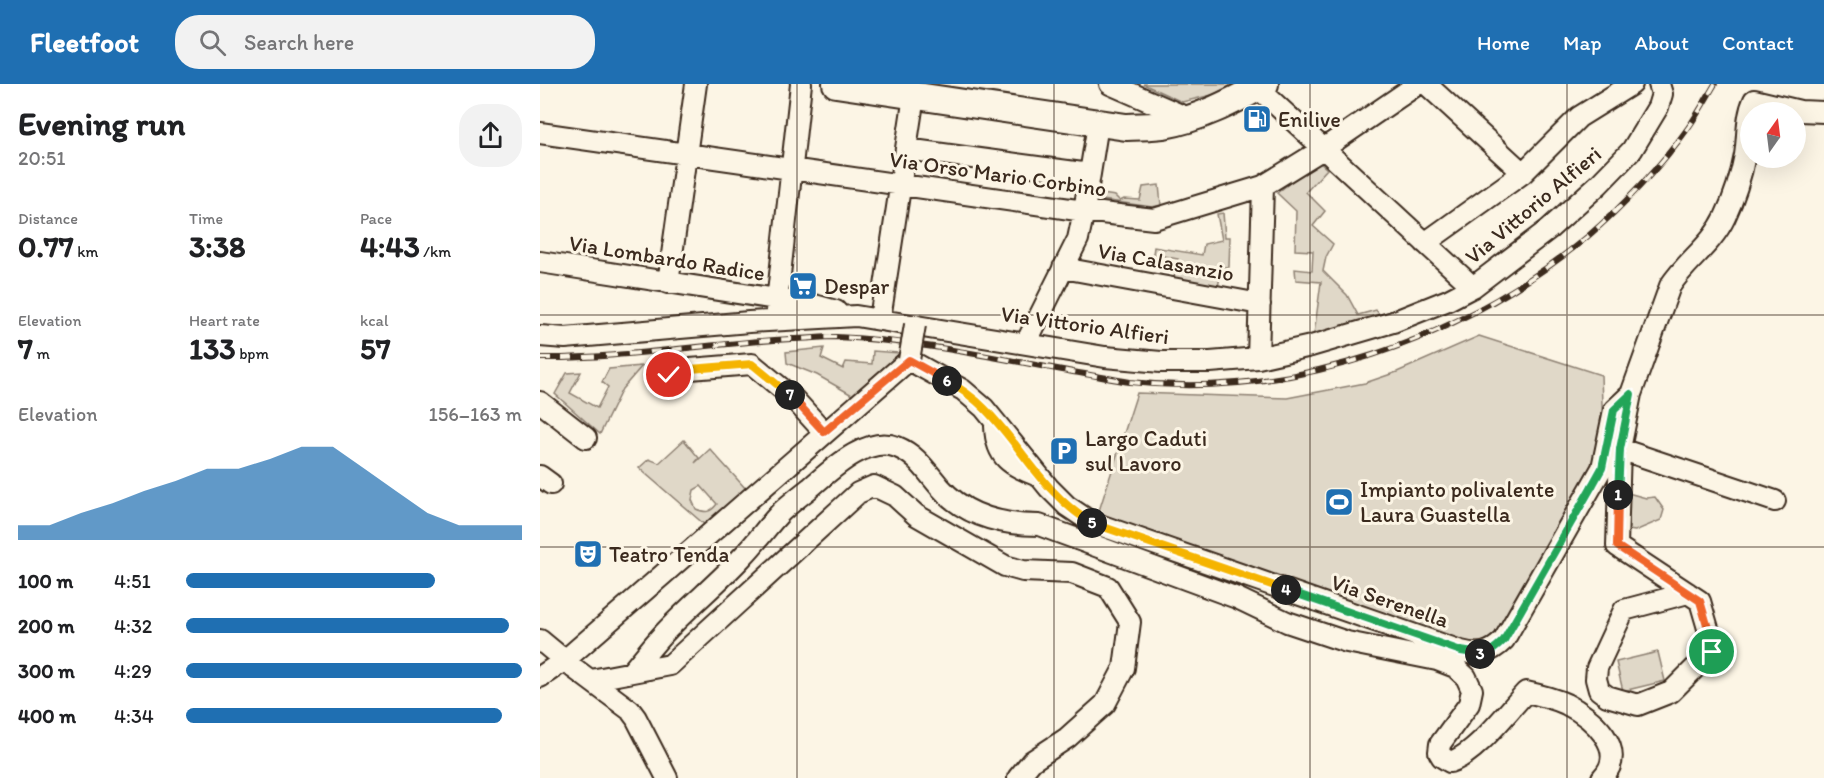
<!DOCTYPE html>
<meta charset="utf-8">
<style>
:root{--surface:#fff;--page:#f2f2f2;--text:#202124;--muted:#757577;--accent:#1f6fb2}
body{margin:0;font-family:Itim,sans-serif;background:var(--page);color:var(--text);height:100vh;display:flex;flex-direction:column;font-size:22px;white-space:nowrap}
*{box-sizing:border-box;margin:0}
p{font-size:20px;color:var(--muted)}
.icon{flex:none;width:33px;height:33px;fill:none;stroke:currentColor;stroke-width:2;stroke-linecap:round;stroke-linejoin:round}
.map{position:relative;flex:1;overflow:hidden}
.details{display:flex;flex-direction:column;background:var(--surface);width:540px}
.details>*{flex:none}
.needle{width:39px;rotate:14deg}
.fabs{position:absolute;left:1200px;top:18px;display:grid;gap:12px}
.fabs a{display:grid;place-items:center;width:66px;height:66px;border-radius:50%;background:var(--surface);box-shadow:0 6px 24px #0002;font-size:30px}
.pin{position:absolute;display:grid;place-items:center;width:51px;height:51px;color:#fff;margin:-26px;border:3px solid #fff;border-radius:50%;box-shadow:0 2px 6px #0007}
.km{position:absolute;width:30px;height:30px;margin:-15px;border-radius:50%;background:#222;color:#fff;font-size:16px;line-height:30px;text-align:center}
.round{display:grid;place-items:center;flex:none;width:63px;height:63px;border-radius:24px;background:var(--page)}
.summary{display:flex;align-items:center;justify-content:space-between;height:102px;padding:0 18px}
h1{font-size:33px;font-weight:700;line-height:45px}
.metrics{display:grid;grid-template-columns:repeat(3,1fr);gap:9px;height:102px;padding:6px 18px}
.metrics div{display:grid;align-content:center}
.metrics b{font-size:30px;font-weight:700}
.metrics small{font-size:16px;font-weight:400}
.metrics p{font-size:16px}
.chart{height:168px;padding:12px 18px}
.chart p{display:flex;justify-content:space-between}
.chart svg{width:100%;height:108px;margin-top:6px;fill:var(--accent);opacity:.7}
ul{padding:0 18px;list-style:none;font-size:20px}
li{display:grid;grid-template-columns:96px 72px 1fr;align-items:center;height:45px}
li i{height:15px;border-radius:8px;background:var(--accent)}
header{display:flex;align-items:center;gap:36px;box-sizing:border-box;height:84px;padding:0 30px;background:var(--accent);color:#fff}
header strong{font-size:28px}
nav{display:flex;gap:33px;margin-inline-start:auto;font-size:21px}
.search{width:420px;height:54px;background:var(--page);display:flex;align-items:center;gap:15px;box-sizing:border-box;padding:0 21px;border-radius:24px;color:var(--muted);font-size:22px}
main{display:flex;flex:1;min-height:0}
.map>svg:first-child{display:block}
</style>
<header>
<strong>Fleetfoot</strong>
<div class="search"><svg class="icon" aria-label="search" viewBox="0 0 24 24"><circle cx="10" cy="10" r="6"/><path d="M15 15l6 6"/></svg>Search here</div>
<nav><a>Home</a><a>Map</a><a>About</a><a>Contact</a></nav>
</header>
<main>
<section class="details">
<div class="summary"><div><h1>Evening run</h1><p>20:51</p></div><a class="round"><svg class="icon" aria-label="share" viewBox="0 0 24 24"><path d="M12 15V3M7 8l5-5 5 5M5 13v7h14v-7"/></svg></a></div>
<div class="metrics">
<div><p>Distance</p><b>0.77<small> km</small></b></div>
<div><p>Time</p><b>3:38</b></div>
<div><p>Pace</p><b>4:43<small> /km</small></b></div>
</div>
<div class="metrics">
<div><p>Elevation</p><b>7<small> m</small></b></div>
<div><p>Heart rate</p><b>133<small> bpm</small></b></div>
<div><p>kcal</p><b>57</b></div>
</div>
<div class="chart"><p><span>Elevation</span>156–163 m</p>
<svg viewBox="0 0 160 44" preserveAspectRatio="none"><path d="M0 44V38L10 38L20 33L30 29L40 24L50 20L60 15L70 15L80 11L90 6L100 6L110 15L120 24L130 33L140 38L150 38L160 38V44z"/></svg>
</div>
<ul>
<li><b>100 m</b>4:51<i style="width:74%"></i></li>
<li><b>200 m</b>4:32<i style="width:96%"></i></li>
<li><b>300 m</b>4:29<i style="width:100%"></i></li>
<li><b>400 m</b>4:34<i style="width:94%"></i></li>
</ul>
</section>
<div class="map">
<svg width="1284" height="694" viewBox="0 0 1284 694">
<rect width="100%" height="100%" fill="#fcf5e5"/>
<filter id="ink" filterUnits="userSpaceOnUse"><feTurbulence type="fractalNoise" baseFrequency=".0167" numOctaves="2"/><feDisplacementMap in="SourceGraphic" scale="12" xChannelSelector="R" yChannelSelector="G"/><feConvolveMatrix kernelMatrix="1 2 1 2 8 2 1 2 1" color-interpolation-filters="sRGB"/></filter>
<g filter="url(#ink)">
<path fill="#e0d8c8" stroke="#8e8173" stroke-width="1.5" fill-rule="evenodd" d="M603,0H694L672,11L642,18Z
M778,77L787,85L766,108L785,127L773,142L793,160L786,173L783,187L807,211L818,231L836,226L840,231L774,250L781,198L756,196L755,185L772,187L773,167L755,166L756,127L737,109Z
M619,101L621,121L612,123L555,115L556,109L575,112L580,117L584,115L600,116L603,103Z
M683,129L685,153H690L689,183H682L678,203L634,194L638,175L613,170L614,163L662,171L664,160L682,156L677,130Z
M939,252L1061,291L1063,349L1057,382L952,556L936,563L801,519L799,513L791,515L557,433L597,309L747,314L825,299L857,288Z
M284,264L281,274L303,285L306,278L332,280L333,267L360,269L312,311L277,291L247,279L246,268Z
M102,282L82,305L60,350L15,310L27,289L41,288L30,309L57,324L68,303L62,298L69,285Z
M144,356L159,374L155,379L170,365L206,405L165,441L99,384L109,375L119,379ZM161,402L177,420C170,429 166,429 156,425L152,416L154,406Z
M1088,409L1106,414L1115,413L1124,426L1121,436L1095,447L1088,446L1084,438Z
M1118,568L1125,597L1083,607L1076,578Z"/>
<g fill="none" stroke-linecap="round" stroke-linejoin="round">
<g stroke="#3b2a1e" stroke-width="24">
<path id="minor" d="M570,0L650,35
M886,0L983,89
M718,4L933,203
M0,49L544,127L614,135L723,102L783,65L878,0
M366,65L550,90
M885,159L983,89L1039,33L1092,0
M0,178L274,221L296,227
M523,184L720,220
M128,199L156,0
M236,227L261,0
M340,235L374,12
M0,252L25,254L209,238L316,232L565,273L621,278H670L718,274L771,262L853,238L908,216L933,203L1009,145L1059,100L1092,66L1118,23L1122,10L1119,0
M486,259L538,155L544,127L558,40
M718,274L723,102
M126,295L138,286L212,280L253,314L284,348
M0,318L46,354
M455,342C456,375 471,381 498,392
M1080,365L1235,417
M0,392L11,400
M1148,509L1084,526L1057,584L1056,595L1059,606L1067,612L1098,621L1131,608L1174,565L1160,517L1077,462L1080,365L1091,310L1130,202C1146,177 1172,161 1185,133C1194,114 1201,92 1205,71C1208,52 1206,33 1214,16L1260,27L1284,28
M0,556L35,585L90,626L96,634L127,694
M92,587C104,573 115,558 128,545C152,520 179,498 203,472C217,458 228,441 242,427C251,419 261,411 270,404C291,386 327,351 357,363C377,371 386,387 400,403C425,432 462,441 499,441L697,514L747,538L807,558L897,576L915,583L926,593L932,606L929,620L900,660L899,668L902,673L910,678C935,671 968,627 986,608C1000,611 1013,614 1026,620C1052,633 1090,666 1062,694
M0,593L25,576L369,276L423,306L444,324L509,404L527,422L551,438L921,567C939,572 950,570 964,556L1062,384L1074,326L1091,310
M51,596L130,581L318,409L334,402L355,412L376,431L465,482L483,487L532,489L568,503L590,538L584,584L565,620L527,654L492,677L478,694"/>
</g>
<g stroke="#3b2a1e" stroke-width="30">
<path id="major" d="M296,0L586,43C598,42 612,43 624,41C660,35 693,17 725,0"/>
</g>
<use href="#minor" stroke="#fcf5e5" stroke-width="20"/>
<use href="#major" stroke="#fcf5e5" stroke-width="26"/>
<g stroke="#3b2a1e" stroke-width="6">
<path id="rail" d="M0,274C84,275 167,259 251,255C266,255 282,253 296,253C374,256 456,274 533,288C552,291 571,295 590,298C753,316 922,256 1047,153C1081,124 1122,81 1148,44C1158,30 1166,15 1175,0"/>
</g>
<use href="#rail" stroke="#fcf5e5" stroke-width="4" stroke-dasharray="11" stroke-linecap="butt"/>
<g stroke="#3b2a1e" stroke-width="24" stroke-linecap="butt">
<path id="minor-bridge" d="M369,276L375,241"/>
</g>
<use href="#minor-bridge" stroke="#fcf5e5" stroke-width="20"/>
</g>
</g>
<g fill="none" stroke-linecap="round" stroke-linejoin="round" filter="url(#ink)">
<g stroke="#fff" stroke-width="12">
<path id="split-1" d="M1078,411L1077,462L1160,517L1173,561L1172,568"/>
</g>
<g stroke="#fff" stroke-width="12">
<path id="split-2" d="M1052,402L1062,384L1074,326L1091,310L1080,365L1078,411"/>
</g>
<g stroke="#fff" stroke-width="12">
<path id="split-3" d="M940,570C951,569 957,563 964,556L1052,402"/>
</g>
<g stroke="#fff" stroke-width="12">
<path id="split-4" d="M746,506L921,567L940,570"/>
</g>
<g stroke="#fff" stroke-width="12">
<path id="split-5" d="M552,439L746,506"/>
</g>
<g stroke="#fff" stroke-width="12">
<path id="split-6" d="M407,297C420,304 433,313 444,324C482,362 504,411 552,439"/>
</g>
<g stroke="#fff" stroke-width="12">
<path id="split-7" d="M250,311L284,348L369,276L407,297"/>
</g>
<g stroke="#fff" stroke-width="12">
<path id="split-8" d="M129,291L138,286L212,280L250,311"/>
</g>
<use href="#split-1" stroke="#f0652b" stroke-width="8"/>
<use href="#split-2" stroke="#22a559" stroke-width="8"/>
<use href="#split-3" stroke="#22a559" stroke-width="8"/>
<use href="#split-4" stroke="#22a559" stroke-width="8"/>
<use href="#split-5" stroke="#f5b400" stroke-width="8"/>
<use href="#split-6" stroke="#f5b400" stroke-width="8"/>
<use href="#split-7" stroke="#f0652b" stroke-width="8"/>
<use href="#split-8" stroke="#f5b400" stroke-width="8"/>
</g>
<path fill="none" stroke="#3b2a1e" stroke-width="1.5" stroke-opacity="0.55" d="M257,0V694M514,0V694M770,0V694M1027,0V694M0,231H1284M0,463H1284"/>
<defs>
<g id="fuel-square" transform="scale(1.5)"><rect x="-9" y="-9" width="18" height="18" rx="4" fill="#1f6fb2" stroke="#fcf5e5"/><path d="M-5.5-6h7V0h2V4h1.3V-2.5L3-4.5l.8-.8L6-3V5H2.5V1h-1V6h-7ZM-4.2-4.7v3.2H.2V-4.7Z" fill="#fff"/></g>
<g id="supermarket-square" transform="scale(1.5)"><rect x="-9" y="-9" width="18" height="18" rx="4" fill="#1f6fb2" stroke="#fcf5e5"/><path d="M-6-5.5h2.5l.6 2H6L4.5 2H-2.5L-4.4-4H-6ZM-1.5 3.2a1.3 1.3 0 1 0 .1 0ZM3 3.2a1.3 1.3 0 1 0 .1 0Z" fill="#fff"/></g>
<g id="parking-square" transform="scale(1.5)"><rect x="-9" y="-9" width="18" height="18" rx="4" fill="#1f6fb2" stroke="#fcf5e5"/><path d="M-3.5-5.5H1a3.5 3.5 0 0 1 0 7H-1V5.5H-3.5ZM-1-3.4V-.6H.8a1.4 1.4 0 0 0 0-2.8Z" fill="#fff"/></g>
<g id="stadium-square" transform="scale(1.5)"><rect x="-9" y="-9" width="18" height="18" rx="4" fill="#1f6fb2" stroke="#fcf5e5"/><path d="M0-5a6.5 5 0 1 0 0 10a6.5 5 0 1 0 0-10ZM-3.5-1.8h7v3.6h-7Z" fill="#fff"/></g>
<g id="theatre-square" transform="scale(1.5)"><rect x="-9" y="-9" width="18" height="18" rx="4" fill="#1f6fb2" stroke="#fcf5e5"/><path d="M-5-5.5Q0-4 5-5.5V0Q5 5 0 6Q-5 5-5 0ZM-3.3-2.5H-1v1.5H-3.3ZM1-2.5H3.3v1.5H1ZM-2.8 1Q0 5.5 2.8 1Z" fill="#fff"/></g>
</defs>
<g fill-rule="evenodd">
<use href="#fuel-square" x="717" y="35"/>
<use href="#supermarket-square" x="263" y="202"/>
<use href="#parking-square" x="524" y="367"/>
<use href="#stadium-square" x="799" y="418"/>
<use href="#theatre-square" x="48" y="470"/>
</g>
<g text-anchor="middle" dominant-baseline="central" stroke-width="6" stroke-linejoin="round" paint-order="stroke">
<g font-size="22" fill="#3b2a1e" stroke="#fcf5e5" text-anchor="start">
<text x="738" y="35">Enilive</text>
<text x="284" y="202">Despar</text>
<text x="545" y="354">Largo Caduti<tspan x="545" dy="25">sul Lavoro</tspan></text>
<text x="820" y="405">Impianto polivalente<tspan x="820" dy="25">Laura Guastella</tspan></text>
<text x="69" y="470">Teatro Tenda</text>
</g>
<g font-size="22" fill="#3b2a1e" stroke="#fcf5e5">
<text transform="translate(458 90) rotate(8)">Via Orso Mario Corbino</text>
<text transform="translate(993 121) rotate(-40)">Via Vittorio Alfieri</text>
<text transform="translate(127 174) rotate(9)">Via Lombardo Radice</text>
<text transform="translate(626 178) rotate(10)">Via Calasanzio</text>
<text transform="translate(545 241) rotate(8)">Via Vittorio Alfieri</text>
<text transform="translate(850 517) rotate(19)">Via Serenella</text>
</g>
</g>
</svg>
<div class="fabs">
<a><svg class="needle" viewBox="-14 -14 28 28"><path d="M0-13l5 13h-10z" fill="#e53935"/><path d="M0 13l5-13h-10z" fill="#757577"/></svg></a>
</div>
<div class="pin" style="left:1172px;top:568px;background:#1e9e55"><svg class="icon" aria-label="arrive" viewBox="0 0 24 24"><path d="M6 21V4h12l-3 4 3 4H6"/></svg></div>
<div class="pin" style="left:129px;top:291px;background:#d93025"><svg class="icon" aria-label="check" viewBox="0 0 24 24"><path d="M5 12l5 5 9-10"/></svg></div>
<b class="km" style="left:1078px;top:411px">1</b>
<b class="km" style="left:940px;top:570px">3</b>
<b class="km" style="left:746px;top:506px">4</b>
<b class="km" style="left:552px;top:439px">5</b>
<b class="km" style="left:407px;top:297px">6</b>
<b class="km" style="left:250px;top:311px">7</b>
</div>
</main>
